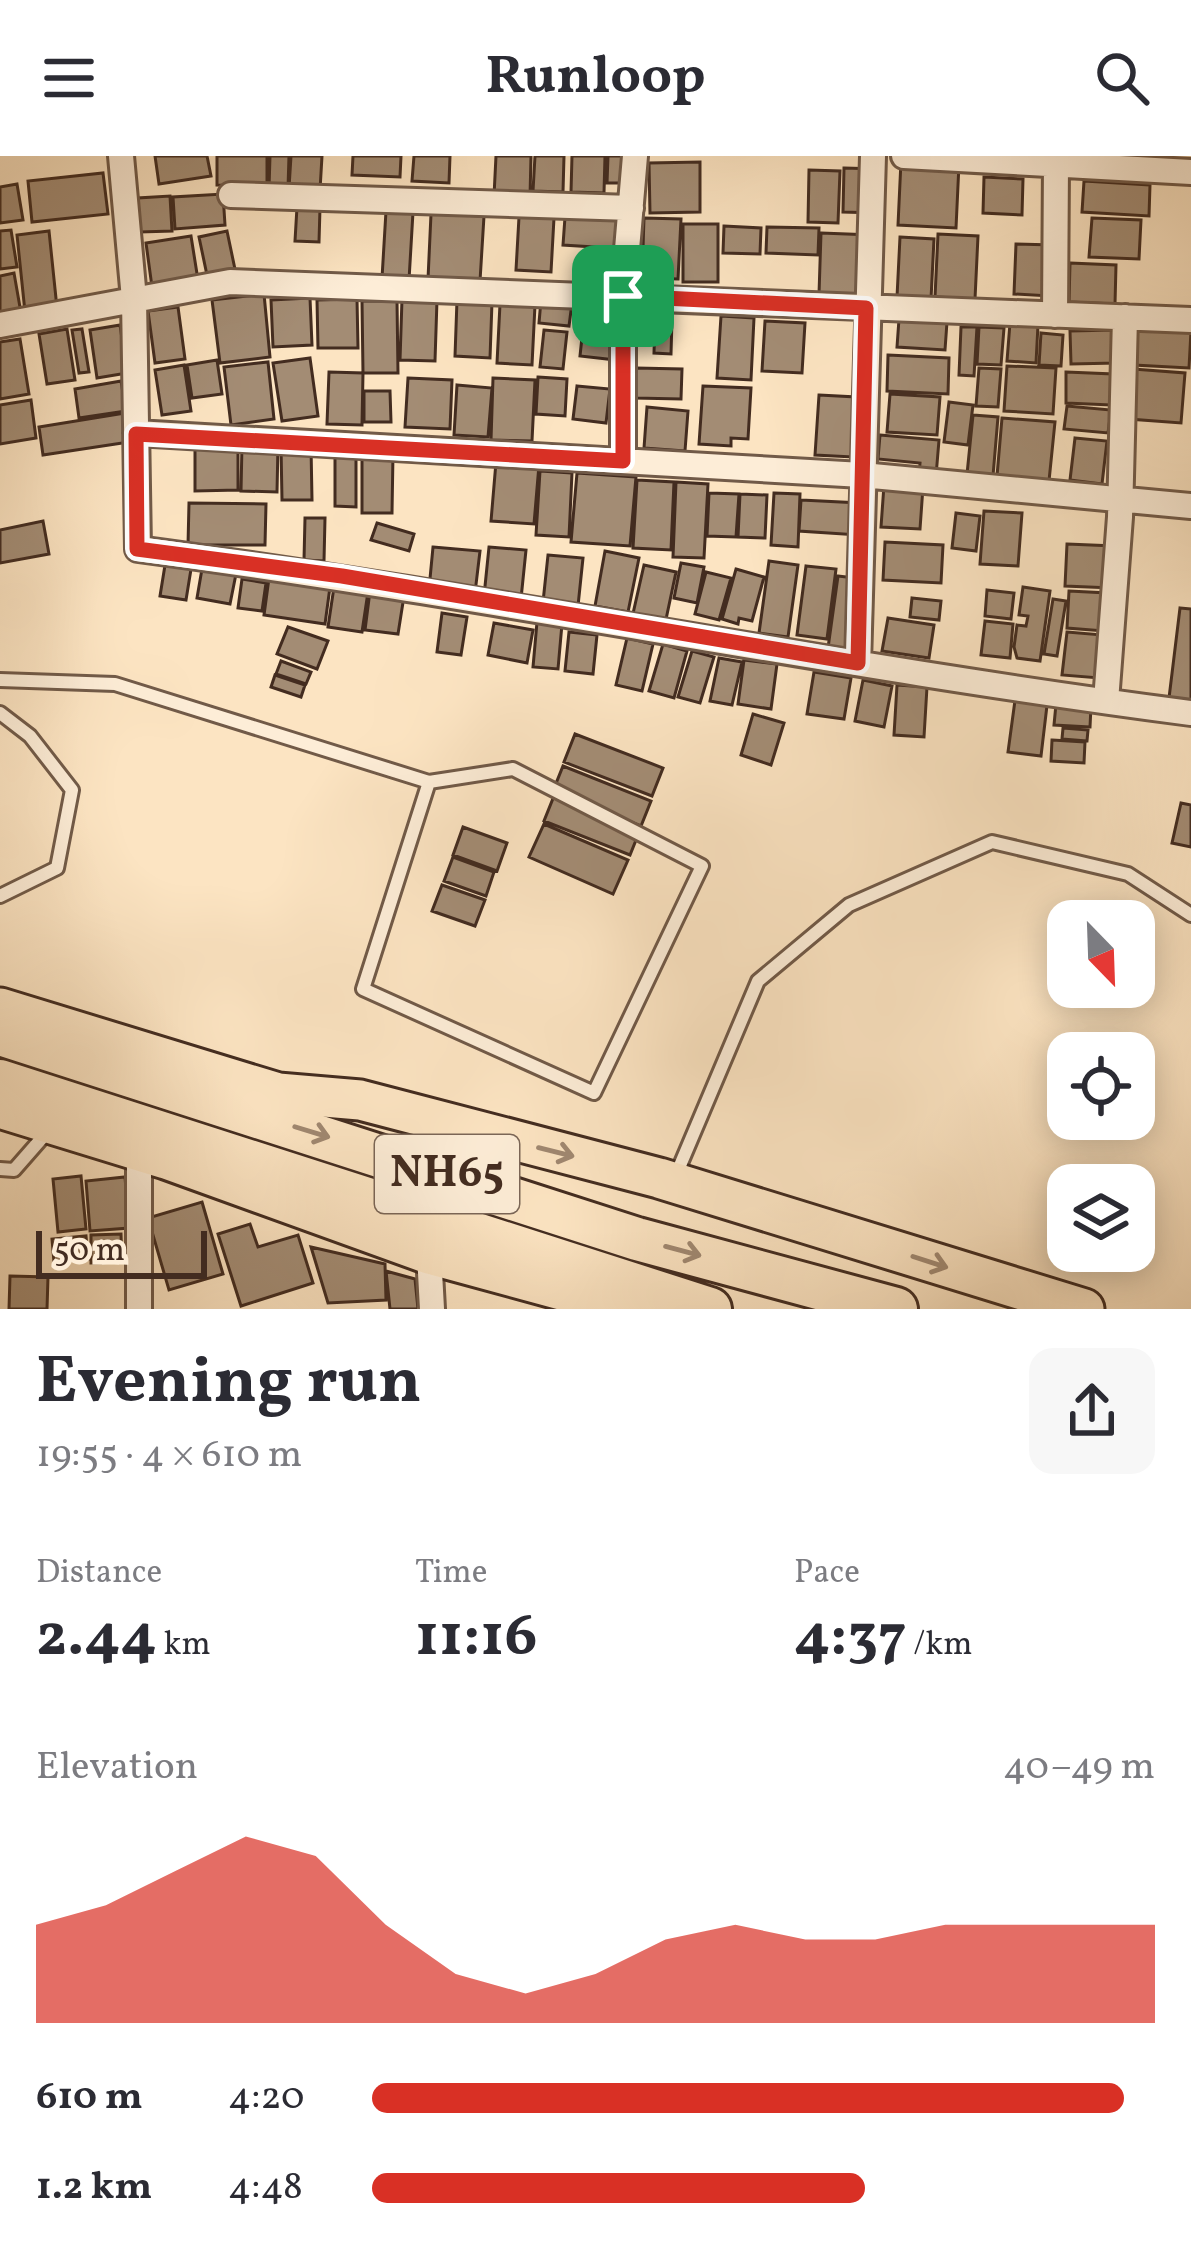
<!DOCTYPE html>
<meta charset="utf-8">
<style>
:root{--surface:#fff;--page:#f7f7f7;--text:#2b2b33;--muted:#7c7c81;--accent:#d93025}
body{margin:0;font-family:Vollkorn,serif;background:var(--page);color:var(--text);height:100vh;display:flex;flex-direction:column;font-size:45px;white-space:nowrap}
*{box-sizing:border-box;margin:0}
p{font-size:39px;color:var(--muted)}
.icon{flex:none;width:66px;height:66px;fill:none;stroke:currentColor;stroke-width:2;stroke-linecap:round;stroke-linejoin:round}
.map{position:relative;height:1153px;overflow:hidden}
.side{display:flex;flex-direction:column;background:var(--surface);flex:1}
.side>*{flex:none}
.needle{width:78px;rotate:157deg}
.tools{position:absolute;left:1047px;top:744px;display:grid;gap:24px}
.tools a{display:grid;place-items:center;width:108px;height:108px;border-radius:24px;background:var(--surface);box-shadow:0 6px 30px #0003;font-size:60px}
.scale{position:absolute;left:36px;bottom:30px;width:171px;box-sizing:border-box;padding-left:12px;border:6px solid #432c20;border-top:0;font-size:33px;line-height:42px;white-space:nowrap;color:#432c20;-webkit-text-stroke:9px #fdedd7;paint-order:stroke}
.pin{position:absolute;display:grid;place-items:center;width:102px;height:102px;color:#fff;margin:-51px;border-radius:24px;box-shadow:0 6px 18px #0006}
.round{display:grid;place-items:center;flex:none;width:126px;height:126px;border-radius:24px;background:var(--page)}
.headline{display:flex;align-items:center;justify-content:space-between;height:204px;padding:0 36px}
h1{font-size:66px;font-weight:700;line-height:90px}
.stats{display:grid;grid-template-columns:repeat(3,1fr);gap:18px;height:204px;padding:12px 36px}
.stats div{display:grid;align-content:center}
.stats b{font-size:60px;font-weight:700}
.stats small{font-size:33px;font-weight:400}
.stats p{font-size:33px}
.chart{height:336px;padding:24px 36px}
.chart p{display:flex;justify-content:space-between}
.chart svg{width:100%;height:216px;margin-top:12px;fill:var(--accent);opacity:.7}
ul{padding:0 36px;list-style:none;font-size:39px}
li{display:grid;grid-template-columns:192px 144px 1fr;align-items:center;height:90px}
li i{height:30px;border-radius:15px;background:var(--accent)}
header{display:flex;justify-content:space-between;align-items:center;height:156px;padding:0 36px;background:var(--surface);font-size:54px;font-weight:700}
.map>svg:first-child{display:block}
</style>
<header><svg class="icon" aria-label="menu" viewBox="0 0 24 24"><path d="M4 6h16M4 12h16M4 18h16"/></svg>Runloop<svg class="icon" aria-label="search" viewBox="0 0 24 24"><circle cx="10" cy="10" r="6"/><path d="M15 15l6 6"/></svg></header>
<div class="map">
<svg width="1191" height="1153" viewBox="0 0 1191 1153">
<rect width="100%" height="100%" fill="#fce4c2"/>
<filter id="stains"><feTurbulence type="fractalNoise" baseFrequency=".00167" numOctaves="4"/><feColorMatrix values="0 0 0 0 .2 0 0 0 0 .09 0 0 0 0 .02 0 0 0 .5 -.17"/></filter>
<radialGradient id="worn" r=".72"><stop offset=".6" stop-color="#630" stop-opacity="0"/><stop offset="1" stop-color="#630" stop-opacity=".3"/></radialGradient>
<path fill="#a38c74" stroke="#432c20" stroke-width="3" d="M155,0H207L211,20L159,28Z
M217,0H267V30L217,29Z
M270,0H289L288,32H269Z
M291,0H322L320,34L289,32Z
M353,0H401L400,21L352,19Z
M414,0H450L449,27L412,25Z
M496,0H531L530,41L494,40Z
M535,0H564L563,36L533,35Z
M572,0H605L604,37L571,36Z
M608,0H629L628,27H607Z
M901,5L959,8L956,72L898,69Z
M700,6V56L650,57L649,7Z
M844,12L878,13L877,57L843,56Z
M809,14L840,15L838,67L808,66Z
M103,17L108,58L32,66L28,25Z
M984,21L1023,23L1022,59L983,57Z
M1084,25L1150,29L1149,60L1082,56Z
M17,28L23,64L0,67V31Z
M223,38L225,69L175,73L173,41Z
M170,40L172,75L140,76L138,42Z
M297,51L320,52L319,86L295,85Z
M386,55L413,56L409,124L382,122Z
M431,58L484,60L480,125L428,123Z
M519,61L554,62L551,116L516,114Z
M565,61L628,65L626,93L563,89Z
M644,62L681,63L678,123L642,122Z
M1092,62L1141,64L1139,103L1089,101Z
M683,68H718V126H683Z
M724,70L761,72L760,98L723,97Z
M767,71L819,72L818,99L766,97Z
M11,74L17,111L0,113V75Z
M49,75L57,152L25,156L17,79Z
M227,75L236,118L208,124L199,81Z
M821,77L872,79L870,139L819,138Z
M938,78L978,80L975,143L935,141Z
M191,80L198,124L152,131L146,87Z
M900,81L934,83L931,143L897,141Z
M1016,88L1053,89L1050,140L1014,138Z
M1070,107L1116,109L1115,148L1069,146Z
M14,117L21,157L0,161V120Z
M264,138L270,201L220,207L212,144Z
M310,142L312,189L273,191L271,144Z
M357,143L358,192H318L317,144Z
M402,143L437,144L435,205L400,204Z
M457,144L492,146L490,202L455,200Z
M541,144L572,147L569,170L539,167Z
M362,145H397L398,217H363Z
M500,148L535,149L532,209L497,207Z
M178,151L185,203L155,207L148,155Z
M585,153L621,157L616,204L580,200Z
M721,160L754,162L751,224L717,222Z
M655,163H672L671,198L654,197Z
M899,163L947,166L945,194L897,191Z
M765,165L805,167L802,217L762,215Z
M1010,167L1038,169L1036,207L1007,205Z
M120,169L127,217L97,222L90,174Z
M961,171H977L974,220L959,219Z
M979,171L1004,172L1001,209L977,208Z
M1136,172L1191,175L1189,212L1134,209Z
M67,173L75,224L47,228L39,178Z
M82,173L89,216L79,217L72,174Z
M544,174L567,176L563,213L540,211Z
M1115,174L1116,207L1071,208L1070,175Z
M1041,177L1063,179L1061,210L1039,209Z
M20,183L29,238L0,243V186Z
M888,199L949,202L948,238L887,235Z
M310,202L318,260L282,265L273,207Z
M217,204L222,238L192,242L187,209Z
M268,206L274,263L231,269L224,211Z
M184,209L191,255L162,259L155,214Z
M1007,210L1056,212L1053,258L1004,255Z
M636,212L682,213L681,243L635,242Z
M979,212L1001,213L998,251L976,250Z
M1133,213L1185,217L1181,267L1129,263Z
M329,216L363,217L362,269L327,268Z
M1066,216L1113,218L1111,249L1066,247Z
M538,221L567,223L565,260L536,258Z
M408,222L452,224L450,273L405,271Z
M493,222L535,224L532,285L491,284Z
M121,225L126,255L79,262L75,233Z
M457,229L492,232L488,281L454,279Z
M577,230L610,233L606,267L573,263Z
M703,230L751,232L748,283L731,282V290L699,288Z
M364,235H390L391,266H364Z
M890,238L940,241L937,279L887,276Z
M819,239L856,241L853,301L815,299Z
M31,244L36,282L0,288V249Z
M949,246L973,249L968,289L944,286Z
M1067,250L1111,254L1108,277L1064,273Z
M647,251L688,255L685,295L644,292Z
M125,257L129,286L43,299L39,271Z
M973,259L998,261L993,320L967,318Z
M1002,262L1055,266L1049,325L997,320Z
M880,279L939,284L936,320L919,319L920,307L878,303Z
M1075,282L1107,285L1102,328L1070,324Z
M242,288L278,289L277,336L241,335Z
M311,290L312,344H282L281,291Z
M238,291V334L195,335V292Z
M335,293H356V351L335,350Z
M362,298H393L392,357H362Z
M496,306L539,309L534,368L491,365Z
M540,315L572,317L569,381L536,379Z
M577,317L636,321L630,390L571,386Z
M637,324L674,326L671,394L633,392Z
M676,326L708,328L704,402L673,401Z
M884,329L923,331L920,373L881,371Z
M709,337L739,338L736,381L707,380Z
M774,337L800,338L798,391L771,389Z
M740,338L767,339L765,382L738,381Z
M801,344L860,347L858,379L799,375Z
M189,347L266,348L265,389H188Z
M984,355L1022,357L1018,410L980,408Z
M956,357L980,360L976,395L952,392Z
M305,362H325L324,405L304,404Z
M43,365L49,398L0,407V374Z
M377,367L414,378L409,395L371,384Z
M885,386L943,389L941,427L883,424Z
M1067,388L1114,390L1112,432L1065,430Z
M433,391L480,395L475,437L429,433Z
M489,391L526,394L521,443L484,440Z
M605,395L639,402L628,456L595,450Z
M548,399L583,402L578,450L543,446Z
M166,403L192,407L186,444L160,440Z
M769,405L798,409L788,481L759,477Z
M203,407L237,413L230,448L197,442Z
M681,407L704,411L697,447L674,442Z
M644,409L676,416L665,468L632,462Z
M806,410L836,413L827,483L797,479Z
M736,413L764,421L752,465L739,462L738,468L722,463Z
M706,416L731,422L719,464L695,458Z
M838,420L855,422L846,494L828,492Z
M269,422L330,431L325,468L264,459Z
M242,423L266,427L262,455L238,452Z
M334,431L368,436L362,476L328,471Z
M1023,431L1050,435L1040,505L1017,502L1014,491L1017,469L1026,470L1028,460L1019,459Z
M987,434L1014,437L1011,463L985,460Z
M370,435L404,440L398,478L365,474Z
M1069,435L1107,437L1104,475L1067,472Z
M912,442L941,445L939,464L910,461Z
M1053,443L1066,445L1057,500L1044,498Z
M1180,452L1191,453V545L1169,542Z
M442,457L467,461L461,499L437,496Z
M888,462L934,469L929,502L882,495Z
M985,465L1013,468L1010,502L981,499Z
M537,466L562,468L558,513L533,511Z
M494,467L533,474L527,507L488,499Z
M288,471L328,485L317,513L277,498Z
M569,476L597,479L593,518L565,515Z
M1067,476L1103,479L1099,522L1062,519Z
M627,482L653,488L642,535L616,529Z
M663,488L687,495L674,542L649,535Z
M692,495L714,501L700,547L678,541Z
M719,502L742,506L732,549L710,545Z
M744,504L777,508L771,553L738,548Z
M281,505L311,516L306,528L276,518Z
M814,516L851,522L844,563L807,558Z
M275,519L305,529L301,541L271,531Z
M863,524L892,530L884,571L855,565Z
M897,529L927,531L924,581L894,579Z
M1016,537L1048,541L1041,600L1008,596Z
M1056,548L1091,550L1090,571L1054,569Z
M753,558L784,567L771,609L741,599Z
M1063,572L1088,574L1087,585L1062,583Z
M575,578L663,612L652,640L564,606Z
M1052,584L1085,586L1084,607L1051,605Z
M563,610L651,645L641,670L553,635Z
M554,640L640,674L630,699L544,665Z
M1181,647L1191,649V691L1172,687Z
M544,668L628,704L613,738L529,701Z
M463,671L507,687L497,715L453,699Z
M453,701L494,716L486,740L444,725Z
M442,729L485,744L475,770L432,755Z
M81,1020L86,1073L58,1076L53,1023Z
M125,1021L129,1072L90,1075L86,1025Z
M202,1046L223,1118L169,1134L148,1062Z
M250,1068L258,1091L298,1079L313,1127L241,1150L218,1078Z
M121,1078L122,1106L91,1107V1079Z
M86,1080L88,1103L54,1106L52,1083Z
M311,1091L385,1108L386,1144L328,1147Z
M386,1115L415,1123L418,1153H390Z
M10,1120L48,1121L47,1153H9Z"/>
<g fill="none" stroke-linecap="round" stroke-linejoin="round">
<g stroke="#715a48" stroke-width="18">
<path id="service" d="M0,524L115,528L429,626L513,613L702,710L594,937L363,833L429,626
M0,557L30,580L72,634L57,712L0,740
M0,1013L14,1014L49,974
M676,1019L758,825L849,749L992,686L1128,718L1191,759"/>
</g>
<g stroke="#715a48" stroke-width="30">
<path id="minor" d="M121,0L134,143L138,393C490,440 838,511 1191,557
M904,0L1191,16
M231,39L631,52
M1055,159L1056,8
M0,169L230,126L1191,164
M136,277L862,319L1191,350
M623,305V140L635,0
M858,507L873,0
M1106,545L1120,361L1125,161
M429,1098L432,1153
M139,1153V995"/>
</g>
<g stroke="#432c20" stroke-width="45">
<path id="primary" d="M0,852L278,937L360,944L659,1022L1084,1153
M0,952L166,1003L429,1098L631,1153"/>
</g>
<g stroke="#432c20" stroke-width="48">
<path id="trunk" d="M0,878L637,1083L896,1153
M0,925L710,1153"/>
</g>
<use href="#service" stroke="#fdedd7" stroke-width="12"/>
<use href="#minor" stroke="#fdedd7" stroke-width="24"/>
<use href="#primary" stroke="#fce4c2" stroke-width="39"/>
<use href="#trunk" stroke="#fce4c2" stroke-width="42"/>
</g>
<defs><path id="oneway-shaft" d="M-6 0H5M1.5-3L5.5 0L1.5 3" fill="none" stroke-width="1.6" stroke-linecap="round" stroke-linejoin="round" transform="scale(3)"/></defs>
<g stroke="#a08871">
<use href="#oneway-shaft" transform="translate(312 976) rotate(17)"/>
<use href="#oneway-shaft" transform="translate(556 996) rotate(14)"/>
<use href="#oneway-shaft" transform="translate(683 1095) rotate(15)"/>
<use href="#oneway-shaft" transform="translate(930 1106) rotate(18)"/>
</g>
<g fill="none" stroke-linecap="round" stroke-linejoin="round">
<g stroke="#fff" stroke-width="24">
<path id="route" d="M623,140L866,152L858,507L342,420L137,393L136,278L623,305Z"/>
</g>
<use href="#route" stroke="#d93025" stroke-width="15"/>
</g>
<g text-anchor="middle" dominant-baseline="central" stroke-width="12" stroke-linejoin="round" paint-order="stroke">
<rect fill="#fdedd7" stroke="#7b6657" stroke-width="3" x="375" y="979" width="144" height="78" rx="9"/>
<g font-size="45" font-weight="bold" fill="#432c20">
<text x="447" y="1018">NH65</text>
</g>
</g>
<rect width="100%" height="100%" filter="url(#stains)"/>
<rect width="100%" height="100%" fill="url(#worn)"/>
</svg>
<div class="tools">
<a><svg class="needle" viewBox="-14 -14 28 28"><path d="M0-13l5 13h-10z" fill="#e53935"/><path d="M0 13l5-13h-10z" fill="#7c7c81"/></svg></a>
<a><svg class="icon" aria-label="locate" viewBox="0 0 24 24"><circle cx="12" cy="12" r="6"/><path d="M12 2v4M12 18v4M2 12h4M18 12h4"/></svg></a>
<a><svg class="icon" aria-label="layers" viewBox="0 0 24 24"><path d="M12 4l9 5-9 5-9-5zM3 14l9 5 9-5"/></svg></a>
</div>
<div class="scale">50 m</div>
<div class="pin" style="left:623px;top:140px;background:#1e9e55"><svg class="icon" aria-label="arrive" viewBox="0 0 24 24"><path d="M6 21V4h12l-3 4 3 4H6"/></svg></div>
</div>
<section class="side">
<div class="headline"><div><h1>Evening run</h1><p>19:55 · 4 × 610 m</p></div><a class="round"><svg class="icon" aria-label="share" viewBox="0 0 24 24"><path d="M12 15V3M7 8l5-5 5 5M5 13v7h14v-7"/></svg></a></div>
<div class="stats">
<div><p>Distance</p><b>2.44<small> km</small></b></div>
<div><p>Time</p><b>11:16</b></div>
<div><p>Pace</p><b>4:37<small> /km</small></b></div>
</div>
<div class="chart"><p><span>Elevation</span>40–49 m</p>
<svg viewBox="0 0 160 44" preserveAspectRatio="none"><path d="M0 44V24L10 20L20 13L30 6L40 10L50 24L60 34L70 38L80 34L90 27L100 24L110 27L120 27L130 24L140 24L150 24L160 24V44z"/></svg>
</div>
<ul>
<li><b>610 m</b>4:20<i style="width:96%"></i></li>
<li><b>1.2 km</b>4:48<i style="width:63%"></i></li>
</ul>
</section>
